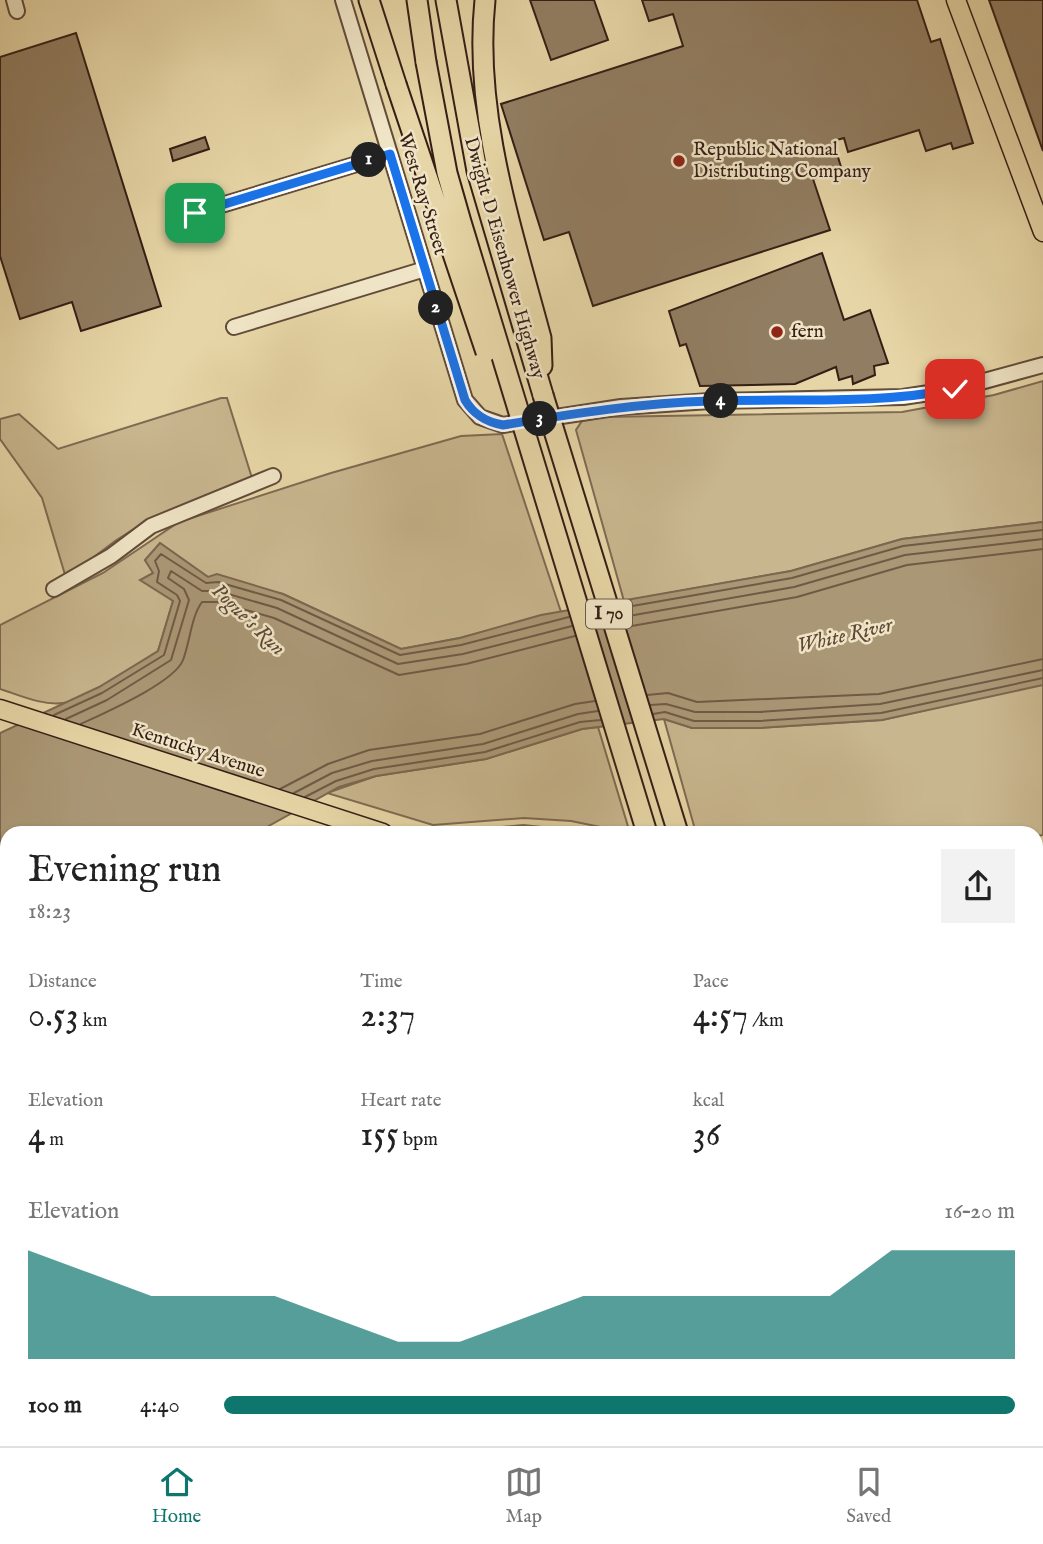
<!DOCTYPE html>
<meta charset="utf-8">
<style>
:root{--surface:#fff;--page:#f2f2f2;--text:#222;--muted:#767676;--line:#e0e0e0;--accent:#0f766e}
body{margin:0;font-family:"IM FELL English",serif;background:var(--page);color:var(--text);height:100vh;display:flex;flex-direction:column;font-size:26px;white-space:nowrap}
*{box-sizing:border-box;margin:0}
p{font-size:23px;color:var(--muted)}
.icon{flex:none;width:38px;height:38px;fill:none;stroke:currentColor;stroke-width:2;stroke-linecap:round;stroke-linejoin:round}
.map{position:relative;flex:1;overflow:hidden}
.sheet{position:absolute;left:0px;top:826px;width:1043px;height:621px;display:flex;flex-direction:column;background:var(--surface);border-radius:21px 21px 0 0;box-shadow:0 2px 5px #0004}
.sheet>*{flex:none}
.pin{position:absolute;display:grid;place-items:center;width:60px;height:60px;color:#fff;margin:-30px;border-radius:14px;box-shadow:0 4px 10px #0006}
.km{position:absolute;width:35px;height:35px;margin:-18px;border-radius:50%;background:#222;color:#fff;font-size:19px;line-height:35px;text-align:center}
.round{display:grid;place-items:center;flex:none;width:74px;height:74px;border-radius:0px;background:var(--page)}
.headline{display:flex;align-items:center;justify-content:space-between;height:119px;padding:0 28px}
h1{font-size:38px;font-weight:600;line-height:52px}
.metrics{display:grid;grid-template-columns:repeat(3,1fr);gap:10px;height:119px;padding:7px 28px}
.metrics div{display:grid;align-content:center}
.metrics b{font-size:35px;font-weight:600}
.metrics small{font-size:19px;font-weight:400}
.metrics p{font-size:19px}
.chart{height:196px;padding:14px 28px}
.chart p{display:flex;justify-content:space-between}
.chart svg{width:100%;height:126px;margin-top:7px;fill:var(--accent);opacity:.7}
ul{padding:0 28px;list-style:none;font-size:23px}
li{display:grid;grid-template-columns:112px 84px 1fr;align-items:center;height:52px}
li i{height:18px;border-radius:9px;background:var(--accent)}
.dock{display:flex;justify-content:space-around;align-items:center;height:98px;border-top:2px solid var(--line);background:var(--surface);font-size:19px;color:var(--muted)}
.dock a{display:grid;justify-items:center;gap:4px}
.dock .current{color:var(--accent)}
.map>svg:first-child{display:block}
</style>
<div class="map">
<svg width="1043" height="1446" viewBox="0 0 1043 1446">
<rect width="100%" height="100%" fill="#e6d5a6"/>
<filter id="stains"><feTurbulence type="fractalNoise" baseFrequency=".00286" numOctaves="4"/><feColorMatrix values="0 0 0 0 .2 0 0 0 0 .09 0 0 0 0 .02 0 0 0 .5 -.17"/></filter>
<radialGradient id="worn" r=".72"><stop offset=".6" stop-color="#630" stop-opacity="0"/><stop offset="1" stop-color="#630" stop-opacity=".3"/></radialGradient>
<path fill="#c8b68e" stroke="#7e6a52" stroke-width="2" d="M1043,381V522L902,539L791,571L624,601L576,430L582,421L604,417L902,412L994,395Z
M221,398H227L252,478L150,519L115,541L66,578L42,498L0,439V419L19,414L58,449Z
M502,434L561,612L460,638L401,649L283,594L208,577L160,543L145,560L173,601L158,651C136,665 87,700 63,703C43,706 19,695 0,689V625L103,573L179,522L331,473L461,436Z
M1043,684V835L1036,836V833H696L664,719L692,728H760L882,720Z
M598,727L630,833L571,821L524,818L433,825L327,793L376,776L486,759L582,729Z
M523,825L598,833L447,832Z
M7,967V1054L0,1058V970Z"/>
<path fill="#aa9775" stroke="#7b674f" stroke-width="2" d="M1043,522V685L882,720L760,728H692L664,719L582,729L486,759L376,776L339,787L256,833H7V967L0,970V733L99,687L158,651L173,601L140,580L153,573L145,560L160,543L208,577L217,574L283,594L401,649L460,638L541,615L791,571L902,539Z"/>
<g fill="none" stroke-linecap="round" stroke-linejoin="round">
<path stroke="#705a46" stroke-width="2" d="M621,608L792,578L903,546L1043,530
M623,617L794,587L905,555L1043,539
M626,627L797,597L907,565L1043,549
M647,695L668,693L697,702L879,694L1043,659
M650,705L666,704L695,712H759L880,704L1043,670
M653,714L665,712L694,721H760L881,713L1043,678
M54,715L102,693L164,655L180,601L177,595L157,582L159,571L155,561L161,554L206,583L218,582L281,600L400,655L461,645L569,617
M66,719L107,700L171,660L189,600L184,589L168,578L171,571L202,591H218L277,608L398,664L463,654L572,626
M81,724C104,713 174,683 183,660C190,642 191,617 202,602H218L274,618L399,675L466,664L575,636
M280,789L328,764L369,750L480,734L575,704L595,701
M294,793L332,773L372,761L483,744L578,714L598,711
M305,797L336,781L374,769L485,752L580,722L601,720"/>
</g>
<path fill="#917d61" stroke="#351e16" stroke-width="2" d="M530,0H594L608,40L551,60Z
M642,0H917L931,42L940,39L973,143L953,149L951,143L926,151L919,130L848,152L844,138L833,141L842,170L813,179L830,230L593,306L569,232L544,240L501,104L683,46L673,14L649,21Z
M989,0H1043V151Z
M76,33L161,306L81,331L72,302L20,319L0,256V57Z
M205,137L209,149L173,161L170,149Z
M822,253L844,320L870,310L888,363L874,366L875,375L853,384L852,376L839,380L836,367L795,384L700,386L686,344L680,346L669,311Z
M1036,966L1043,969L1036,996Z
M7,1101V1175L0,1172V1118Z
M7,1330V1379L0,1381V1335Z
M1036,1369L1043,1372V1444L1034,1440Z"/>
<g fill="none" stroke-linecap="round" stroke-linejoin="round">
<g stroke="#614c3a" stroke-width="18">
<path id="minor" d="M14,0L17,11
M343,0L465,400L480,417L503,425L621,407L710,401L903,397L955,389L1043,365
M195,213L390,154
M234,327L425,269
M54,589L111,556L151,526L273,476
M1036,937L1043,934
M1036,1032L1043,1015
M1036,1143L1042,1154L1036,1168
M0,1206L7,1209
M1036,1281L1043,1283
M0,1303L7,1301
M0,1313L7,1321
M1036,1347L1043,1350
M10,1440L24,1446
M291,1440L305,1446
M315,1440L317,1446
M563,1440L577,1446
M731,1440L733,1446
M770,1440L772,1446
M807,1440L820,1446
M928,1440L936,1446
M1002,1440L1016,1446
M956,1446L958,1440"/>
</g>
<g stroke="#351e16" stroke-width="21">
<path id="major" d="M956,0L1043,232
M0,709L383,833
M1036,1063L1043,1066"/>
</g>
<g stroke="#351e16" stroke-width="23">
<path id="highway" d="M369,0L396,84
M417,0L426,62
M446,0L477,171L543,395
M485,0C473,114 512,229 541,338L542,366
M833,1440L835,1446
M864,1440L866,1446"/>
</g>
<use href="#minor" stroke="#efe4c5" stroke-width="14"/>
<use href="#major" stroke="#e6d5a6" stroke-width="18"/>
<use href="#highway" stroke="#e6d5a6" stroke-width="19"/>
<g stroke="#351e16" stroke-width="23" stroke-linecap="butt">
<path id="highway-bridge" d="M426,62L447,173L461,222L647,833
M396,84L486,352
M543,395L678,833"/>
</g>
<use href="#highway-bridge" stroke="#e6d5a6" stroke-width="19"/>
</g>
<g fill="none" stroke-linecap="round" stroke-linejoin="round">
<g stroke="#fff" stroke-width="14">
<path id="route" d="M195,213L390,154L465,400C474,415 486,422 503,425C572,414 640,403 710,401C792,398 874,405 955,389"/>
</g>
<use href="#route" stroke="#1a73e8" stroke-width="9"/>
</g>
<g fill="#8f2418" stroke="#efe4c5" stroke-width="2.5">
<circle cx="679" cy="161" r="7"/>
<circle cx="777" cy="332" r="7"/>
</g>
<g text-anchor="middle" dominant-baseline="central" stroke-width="5" stroke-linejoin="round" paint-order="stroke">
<rect fill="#efe4c5" stroke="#6d594a" stroke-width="2" x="586" y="599.5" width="46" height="29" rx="5"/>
<g font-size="18" font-weight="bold" fill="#351e16">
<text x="609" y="614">I 70</text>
</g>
<g font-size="19" fill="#351e16" stroke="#efe4c5" text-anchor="start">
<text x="693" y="150">Republic National<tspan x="693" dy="22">Distributing Company</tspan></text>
<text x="791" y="332">fern</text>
</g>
<g font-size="19" fill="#351e16" stroke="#efe4c5">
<text transform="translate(422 194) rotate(73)">West Ray Street</text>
<text transform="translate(504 258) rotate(74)">Dwight D Eisenhower Highway</text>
<text transform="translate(198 751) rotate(18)">Kentucky Avenue</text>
</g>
<g font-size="21" font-style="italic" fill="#5e4837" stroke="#efe4c5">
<text transform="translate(248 620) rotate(44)">Pogue's Run</text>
<text transform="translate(845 636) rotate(-13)">White River</text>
</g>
</g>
<rect width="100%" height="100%" filter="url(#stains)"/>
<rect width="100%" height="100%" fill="url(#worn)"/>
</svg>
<div class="pin" style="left:195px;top:213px;background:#1e9e55"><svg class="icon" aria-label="arrive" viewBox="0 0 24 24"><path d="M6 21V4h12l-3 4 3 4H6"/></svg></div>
<div class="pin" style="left:955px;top:389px;background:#d93025"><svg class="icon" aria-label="check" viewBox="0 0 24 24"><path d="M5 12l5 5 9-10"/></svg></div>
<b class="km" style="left:369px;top:160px">1</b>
<b class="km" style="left:436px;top:308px">2</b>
<b class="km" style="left:540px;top:419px">3</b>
<b class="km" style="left:721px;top:401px">4</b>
<section class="sheet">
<div class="headline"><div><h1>Evening run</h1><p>18:23</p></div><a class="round"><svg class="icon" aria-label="share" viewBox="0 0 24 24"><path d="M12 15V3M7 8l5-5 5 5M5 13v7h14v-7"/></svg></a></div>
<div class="metrics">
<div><p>Distance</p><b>0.53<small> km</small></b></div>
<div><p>Time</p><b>2:37</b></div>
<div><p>Pace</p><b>4:57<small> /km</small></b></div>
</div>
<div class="metrics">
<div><p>Elevation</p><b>4<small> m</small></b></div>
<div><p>Heart rate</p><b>155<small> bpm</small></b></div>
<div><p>kcal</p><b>36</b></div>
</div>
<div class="chart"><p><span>Elevation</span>16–20 m</p>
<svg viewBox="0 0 160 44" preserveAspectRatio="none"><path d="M0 44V6L10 14L20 22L30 22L40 22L50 30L60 38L70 38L80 30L90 22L100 22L110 22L120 22L130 22L140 6L150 6L160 6V44z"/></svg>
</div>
<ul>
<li><b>100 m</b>4:40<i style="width:100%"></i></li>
</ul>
</section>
</div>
<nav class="dock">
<a class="current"><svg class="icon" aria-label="home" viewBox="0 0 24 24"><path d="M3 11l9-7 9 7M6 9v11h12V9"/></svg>Home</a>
<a><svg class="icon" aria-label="map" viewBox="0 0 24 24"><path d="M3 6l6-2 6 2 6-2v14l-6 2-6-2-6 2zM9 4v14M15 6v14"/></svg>Map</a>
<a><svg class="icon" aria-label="saved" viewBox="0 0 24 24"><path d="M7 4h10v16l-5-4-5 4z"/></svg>Saved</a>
</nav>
